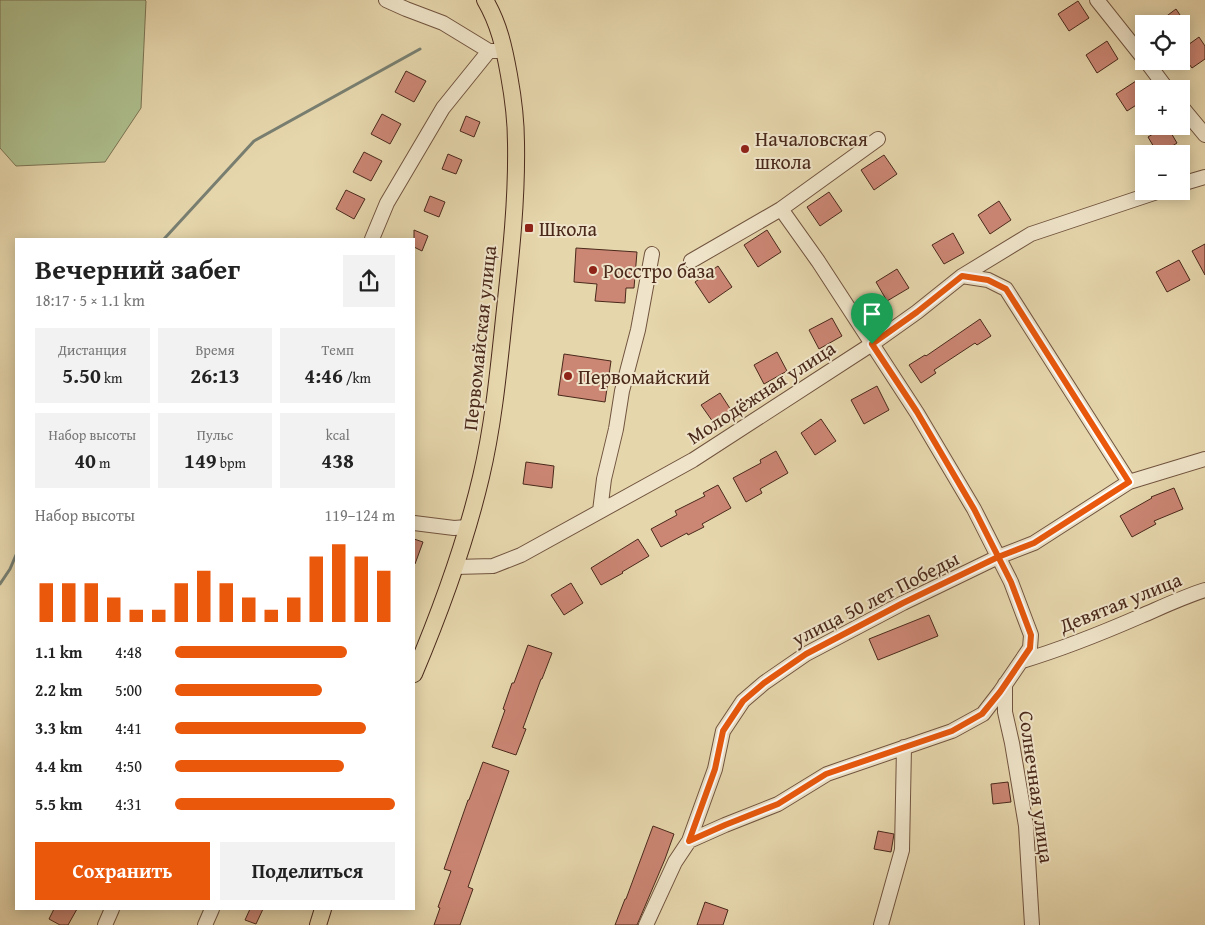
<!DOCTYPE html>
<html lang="ru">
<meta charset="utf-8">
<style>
:root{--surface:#fff;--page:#f2f2f2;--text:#222;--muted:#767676;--accent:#ea580c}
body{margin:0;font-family:"Gentium Book Plus",serif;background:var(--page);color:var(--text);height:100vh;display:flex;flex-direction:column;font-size:19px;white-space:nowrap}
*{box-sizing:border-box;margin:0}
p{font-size:16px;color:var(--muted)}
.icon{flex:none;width:28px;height:28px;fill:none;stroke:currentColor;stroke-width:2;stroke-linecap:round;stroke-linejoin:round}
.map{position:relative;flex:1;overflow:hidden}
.sheet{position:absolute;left:15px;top:238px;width:400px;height:672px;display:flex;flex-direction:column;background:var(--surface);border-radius:0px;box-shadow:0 2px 12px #0003}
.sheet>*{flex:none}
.tools{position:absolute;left:1135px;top:15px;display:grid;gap:10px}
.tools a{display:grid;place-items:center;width:55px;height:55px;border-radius:0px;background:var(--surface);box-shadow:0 2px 12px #0003;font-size:25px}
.pin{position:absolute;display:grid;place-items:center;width:42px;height:42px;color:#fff;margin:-51px -21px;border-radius:50% 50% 50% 0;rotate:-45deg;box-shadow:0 0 5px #0007}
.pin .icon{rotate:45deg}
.round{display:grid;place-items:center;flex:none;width:52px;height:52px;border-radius:0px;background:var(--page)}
.headline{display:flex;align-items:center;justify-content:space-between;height:85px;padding:0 20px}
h1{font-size:28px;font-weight:700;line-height:38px}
.metrics{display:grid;grid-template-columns:repeat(3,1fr);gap:8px;height:85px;padding:5px 20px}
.metrics div{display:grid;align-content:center;border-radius:0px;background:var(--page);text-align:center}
.metrics b{font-size:21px;font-weight:700}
.metrics small{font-size:14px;font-weight:400}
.metrics p{font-size:14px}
.chart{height:140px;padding:10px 20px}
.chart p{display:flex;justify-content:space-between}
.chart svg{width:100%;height:90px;margin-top:5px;stroke:var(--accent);stroke-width:6}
.action{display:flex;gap:10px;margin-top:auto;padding:10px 20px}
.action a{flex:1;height:58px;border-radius:0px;background:var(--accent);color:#fff;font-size:20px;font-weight:700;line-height:58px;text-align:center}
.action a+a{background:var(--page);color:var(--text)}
ul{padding:0 20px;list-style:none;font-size:16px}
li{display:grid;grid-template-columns:80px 60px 1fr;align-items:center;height:38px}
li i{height:12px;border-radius:6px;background:var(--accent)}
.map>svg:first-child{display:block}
</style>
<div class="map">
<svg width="1205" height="925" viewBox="0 0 1205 925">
<rect width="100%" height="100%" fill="#e6d6ac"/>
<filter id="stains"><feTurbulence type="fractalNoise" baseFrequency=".004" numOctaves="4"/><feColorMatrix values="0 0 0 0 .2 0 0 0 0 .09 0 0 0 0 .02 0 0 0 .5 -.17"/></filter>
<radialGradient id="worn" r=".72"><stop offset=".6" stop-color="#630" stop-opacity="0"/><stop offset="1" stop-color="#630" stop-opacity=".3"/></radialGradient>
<path fill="#aebf8e" stroke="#7c7454" d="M0,0H145L146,1L141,108L105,162L16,166L0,148Z"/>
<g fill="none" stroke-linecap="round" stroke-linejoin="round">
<path stroke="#787f71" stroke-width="3" d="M164,239L254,141L420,49
M0,584L10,569L16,555"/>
</g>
<path fill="#cb8674" stroke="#4a291b" d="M1078,1L1089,18L1069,31L1058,14Z
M1176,9L1186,24H1156Z
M1199,37L1205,46V59L1192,68L1181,53V50Z
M1107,41L1118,59L1097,73L1086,55Z
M406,71L426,81L414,102L395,92Z
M1136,81L1144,93V100L1127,111L1116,94Z
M382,114L401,124L390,144L371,134Z
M466,116L480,122L474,137L460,131Z
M1166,126H1167L1177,143L1160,154H1158L1148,137Z
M364,152L382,161L371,181L353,172Z
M448,154L462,160L456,174L442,169Z
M884,155L897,174L874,190L861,170Z
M346,190L365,199L354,219L336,209Z
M829,192L842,211L820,226L807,207Z
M430,196L445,202L439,217L424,211Z
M999,201L1011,220L990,234L978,215Z
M414,230L428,236L422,251L414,247Z
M767,230L781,252L758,267L744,245Z
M953,233L964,253L944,264L932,245Z
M1205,244V275L1192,251Z
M576,248L637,252L634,288H626L625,303L595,301L597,284L574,282Z
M1179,260L1190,280L1167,292L1156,272Z
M718,266L732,287L709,303L695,282Z
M897,269L909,288L887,301L876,282Z
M832,318L842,336L819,349L809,330Z
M980,319L991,336L977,345L975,343L934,370L936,373L921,383L909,365L925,355L926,356Z
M777,352L787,371L764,384L754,365Z
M564,354L611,361L605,402L558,395Z
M877,386L889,410L864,424L851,400Z
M720,393L731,410L713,422L701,405Z
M821,419L836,441L815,455L801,433Z
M776,451L788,473L760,489L762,493L746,502L733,478L761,463L760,460Z
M526,462L554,466L552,488L523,484Z
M718,485L731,508L702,524L704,527L688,535L687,533L661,547L651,529L677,515L675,511L705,496L703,493Z
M1174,488L1183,509L1154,521L1156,524L1132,537L1120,516L1152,498L1151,497Z
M414,539L423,542L415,564H414Z
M638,539L649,556L622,572L623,573L601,585L591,568Z
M571,583L583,603L564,615L551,595Z
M929,615L938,636L878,660L869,639Z
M528,645L552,653L542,679H541L523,728L526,729L516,755L492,747L505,710L503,709L512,683H514Z
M483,762L509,771L468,887L473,889L460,925H434L440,908L438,907L451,871L444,869L468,800H469Z
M1008,782L1011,802L993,804L991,784Z
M653,826L674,834L665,859L637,925H615L625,899H626Z
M878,831L894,834L891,852L874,849Z
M705,902L728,910L723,925H697Z
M54,909H77L68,925H60L49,919Z
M250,909H263L256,924L245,920Z"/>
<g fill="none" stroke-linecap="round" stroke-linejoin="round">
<g stroke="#71543f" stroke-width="16">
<path id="minor" d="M386,0L406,9L443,23L489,51H497
M1097,0L1144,59
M1146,61L1167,89
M1181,106L1205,135
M1181,184L1205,177
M372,239L387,203L443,108L489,51
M691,261L781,209L878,139
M962,276L988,280L1006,289L1129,482
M600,511L604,479L616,429L622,391L638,330L652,254
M414,523L454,528L467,527
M455,567L493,566L521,555L693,460L872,344L917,312L962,276L1031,234L1160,191
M1022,661C1062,649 1102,633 1141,616C1162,607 1183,597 1205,590
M1005,684V712L1012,743L1026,826L1032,925
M689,841L725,825L778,804L827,774L952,731L983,714L1000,692L1030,648L1031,635L1011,582L974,509L917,413L818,261L781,209
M105,925L112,909
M205,925L212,909
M646,925L675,862L689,841L715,769L723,731L743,701L764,683L806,654L903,603L998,557L1034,543L1129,482L1205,459
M881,925L902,850L904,747"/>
</g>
<g stroke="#4a291b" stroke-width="18">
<path id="major" d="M414,674C441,610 465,545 481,477C494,422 499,365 505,309C511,254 517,198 516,143C516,120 513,97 509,75C504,47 499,24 485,0
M318,925L323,909"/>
</g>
<use href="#minor" stroke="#efe4c9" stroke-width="14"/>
<use href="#major" stroke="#e6d6ac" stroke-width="16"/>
</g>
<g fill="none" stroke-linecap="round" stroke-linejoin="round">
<g stroke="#fff" stroke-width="10">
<path id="route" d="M872,344L917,412L974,509L1011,582L1031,635L1030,648L1000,692L982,714L952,731L826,774L778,804L725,825L689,841L715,769L723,731L743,701L764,683L806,654L903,603L998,557L1034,543L1129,482L1006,289L988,280L962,276L917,312L872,344"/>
</g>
<use href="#route" stroke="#ea580c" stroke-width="6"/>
</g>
<g fill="#8f2418" stroke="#efe4c9" stroke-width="2">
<circle cx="745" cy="149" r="5"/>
<rect x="524" y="223" width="10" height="10" rx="2.5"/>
<circle cx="593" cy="270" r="5"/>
<circle cx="568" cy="376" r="5"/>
</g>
<g text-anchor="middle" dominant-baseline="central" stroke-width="4" stroke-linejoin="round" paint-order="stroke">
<g font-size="20" fill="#4a291b" stroke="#efe4c9" text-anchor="start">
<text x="755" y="138">Началовская<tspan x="755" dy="23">школа</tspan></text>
<text x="539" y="228">Школа</text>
<text x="603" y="270">Росстро база</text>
<text x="578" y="376">Первомайский</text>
</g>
<g font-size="20" fill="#4a291b" stroke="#efe4c9">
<text transform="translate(479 338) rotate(-84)">Первомайская улица</text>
<text transform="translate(761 392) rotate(-33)">Молодёжная улица</text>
<text transform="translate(875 598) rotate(-27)">улица 50 лет Победы</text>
<text transform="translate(1120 602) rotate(-22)">Девятая улица</text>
<text transform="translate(1037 787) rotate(82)">Солнечная улица</text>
</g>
</g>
<rect width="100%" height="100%" filter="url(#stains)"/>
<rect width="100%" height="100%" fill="url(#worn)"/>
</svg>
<div class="tools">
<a><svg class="icon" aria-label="locate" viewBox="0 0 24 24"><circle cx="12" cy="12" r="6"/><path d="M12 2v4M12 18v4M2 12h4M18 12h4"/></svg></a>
<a>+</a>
<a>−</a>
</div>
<div class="pin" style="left:872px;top:344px;background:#1e9e55"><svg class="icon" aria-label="arrive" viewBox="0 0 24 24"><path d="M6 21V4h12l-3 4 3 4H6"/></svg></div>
<section class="sheet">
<div class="headline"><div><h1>Вечерний забег</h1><p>18:17 · 5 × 1.1 km</p></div><a class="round"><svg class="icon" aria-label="share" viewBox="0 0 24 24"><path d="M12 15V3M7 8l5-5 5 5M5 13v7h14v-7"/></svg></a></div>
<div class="metrics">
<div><p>Дистанция</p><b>5.50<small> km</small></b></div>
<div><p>Время</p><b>26:13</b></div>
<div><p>Темп</p><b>4:46<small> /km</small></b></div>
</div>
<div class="metrics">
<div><p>Набор высоты</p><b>40<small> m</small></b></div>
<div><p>Пульс</p><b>149<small> bpm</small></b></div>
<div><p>kcal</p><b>438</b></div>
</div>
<div class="chart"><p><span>Набор высоты</span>119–124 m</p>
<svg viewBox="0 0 160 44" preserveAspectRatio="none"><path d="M5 44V25M15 44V25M25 44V25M35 44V32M45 44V38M55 44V38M65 44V25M75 44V19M85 44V25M95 44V32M105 44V38M115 44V32M125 44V12M135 44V6M145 44V12M155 44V19"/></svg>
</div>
<ul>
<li><b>1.1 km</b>4:48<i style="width:78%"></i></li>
<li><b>2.2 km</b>5:00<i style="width:67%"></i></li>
<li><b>3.3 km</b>4:41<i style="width:87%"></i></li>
<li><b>4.4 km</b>4:50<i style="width:77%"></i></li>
<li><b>5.5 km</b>4:31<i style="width:100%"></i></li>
</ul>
<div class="action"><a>Сохранить</a><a>Поделиться</a></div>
</section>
</div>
